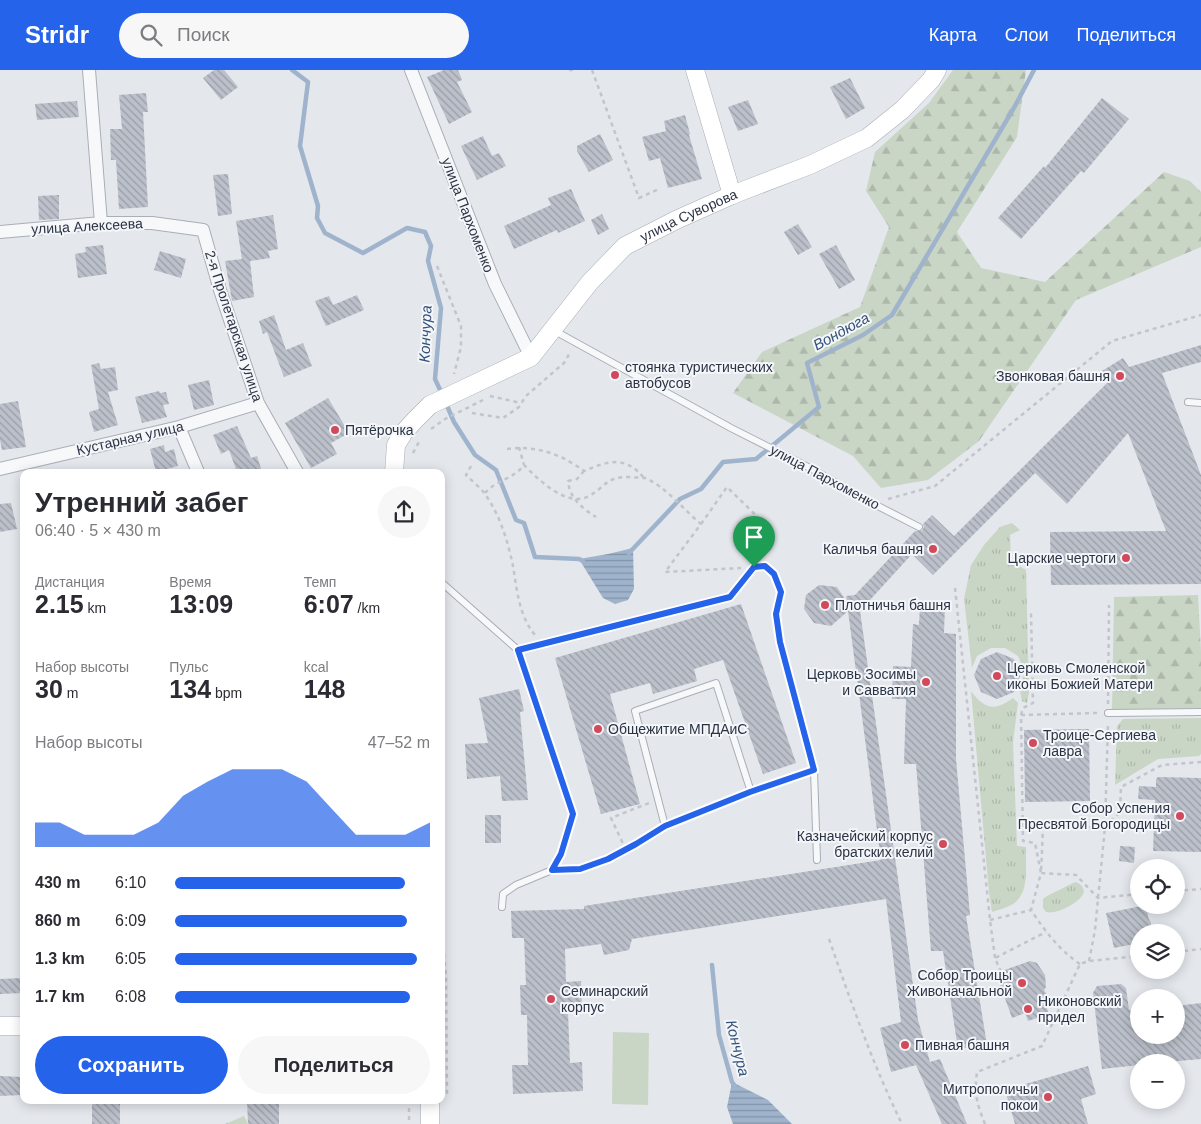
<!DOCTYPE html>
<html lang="ru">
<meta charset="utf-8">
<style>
:root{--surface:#fff;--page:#f7f7f7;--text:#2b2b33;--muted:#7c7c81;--accent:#2563eb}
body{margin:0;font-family:Helvetica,sans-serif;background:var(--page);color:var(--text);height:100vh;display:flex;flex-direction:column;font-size:19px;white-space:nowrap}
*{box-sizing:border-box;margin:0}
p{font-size:16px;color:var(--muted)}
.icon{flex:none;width:28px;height:28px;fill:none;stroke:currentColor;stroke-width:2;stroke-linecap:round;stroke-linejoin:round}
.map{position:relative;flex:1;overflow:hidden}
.drawer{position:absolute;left:20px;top:399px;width:425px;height:635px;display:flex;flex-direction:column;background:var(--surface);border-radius:10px;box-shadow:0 2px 12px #0003}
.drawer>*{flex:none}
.controls{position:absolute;left:1130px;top:789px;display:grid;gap:10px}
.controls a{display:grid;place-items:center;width:55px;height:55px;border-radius:50%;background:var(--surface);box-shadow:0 2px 12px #0003;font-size:25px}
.pin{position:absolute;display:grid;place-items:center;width:42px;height:42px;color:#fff;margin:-51px -21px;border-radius:50% 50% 50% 0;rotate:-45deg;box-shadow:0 0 5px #0007}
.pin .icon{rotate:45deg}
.round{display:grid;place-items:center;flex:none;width:52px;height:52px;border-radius:26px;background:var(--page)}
.summary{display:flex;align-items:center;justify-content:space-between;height:85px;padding:0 15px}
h1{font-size:28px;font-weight:700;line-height:38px}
.metrics{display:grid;grid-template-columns:repeat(3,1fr);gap:8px;height:85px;padding:5px 15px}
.metrics div{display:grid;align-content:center}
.metrics b{font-size:25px;font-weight:700}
.metrics small{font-size:14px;font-weight:400}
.metrics p{font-size:14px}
.chart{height:140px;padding:10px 15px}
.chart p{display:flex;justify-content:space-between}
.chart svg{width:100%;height:90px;margin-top:5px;fill:var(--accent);opacity:.7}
.button{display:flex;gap:10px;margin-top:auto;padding:10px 15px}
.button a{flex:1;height:58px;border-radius:30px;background:var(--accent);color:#fff;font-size:20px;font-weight:700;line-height:58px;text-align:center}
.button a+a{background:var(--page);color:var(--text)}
ul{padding:0 15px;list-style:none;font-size:16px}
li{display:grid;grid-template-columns:80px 60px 1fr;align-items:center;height:38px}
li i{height:12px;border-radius:6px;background:var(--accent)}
header{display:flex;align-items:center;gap:30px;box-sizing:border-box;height:70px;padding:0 25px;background:var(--accent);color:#fff}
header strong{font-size:24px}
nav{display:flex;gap:28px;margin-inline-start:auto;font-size:18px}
.search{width:350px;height:45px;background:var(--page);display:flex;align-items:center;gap:12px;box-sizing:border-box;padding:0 18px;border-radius:28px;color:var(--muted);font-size:19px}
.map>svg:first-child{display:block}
</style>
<header>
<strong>Stridr</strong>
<div class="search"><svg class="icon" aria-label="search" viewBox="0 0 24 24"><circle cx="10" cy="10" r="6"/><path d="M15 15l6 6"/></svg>Поиск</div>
<nav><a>Карта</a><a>Слои</a><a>Поделиться</a></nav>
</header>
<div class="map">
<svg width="1201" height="1054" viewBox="0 0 1201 1054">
<defs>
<pattern id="grass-tufts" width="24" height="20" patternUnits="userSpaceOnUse" patternTransform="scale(1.25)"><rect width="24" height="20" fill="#c9d6c5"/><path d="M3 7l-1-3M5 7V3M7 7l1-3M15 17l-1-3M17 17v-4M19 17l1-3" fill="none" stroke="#adb8ab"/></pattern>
<pattern id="forest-firs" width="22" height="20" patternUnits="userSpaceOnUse" patternTransform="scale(1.25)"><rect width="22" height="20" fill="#c9d6c5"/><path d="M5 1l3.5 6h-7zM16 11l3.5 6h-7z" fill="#adb8ab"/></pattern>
<pattern id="water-rules" width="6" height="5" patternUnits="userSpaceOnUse" patternTransform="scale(1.25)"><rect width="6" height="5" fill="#9fb4cc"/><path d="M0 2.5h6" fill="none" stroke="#8293a7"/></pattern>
<pattern id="building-back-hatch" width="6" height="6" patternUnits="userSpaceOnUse" patternTransform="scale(1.25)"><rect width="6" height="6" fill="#bbc0ca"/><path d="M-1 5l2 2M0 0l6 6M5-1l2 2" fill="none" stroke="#989da6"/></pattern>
</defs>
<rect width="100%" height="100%" fill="#e4e7ec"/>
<path fill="url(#grass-tufts)" d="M1012,453L1020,460L1010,465L1011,491L1026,500L1029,623L1027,633L1022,631L1020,621L1025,602L1018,586L1005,578H991L977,586L972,598L964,529L971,495L984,475L1000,457Z
M971,621C985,640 995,641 1013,628L1018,633L1013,672L1017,776L1026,777C1025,795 1031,825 1011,835C1006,838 998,840 992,842L989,822Z
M1201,648V684L1199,686L1158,689L1115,715L1117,656L1123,649Z
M1075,812C1081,814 1083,816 1084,822C1081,832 1057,845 1046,842L1043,838V829L1047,826Z"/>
<path fill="url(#forest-firs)" d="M953,0H1026L1017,67L957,162L981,198L1045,212L1164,102L1190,111L1201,122V177L1076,230L979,371L928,410L881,418L853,386L733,323L762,282L860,237L889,157L866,121L875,82L929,33Z
M1198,525L1201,582V638L1112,640L1114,527Z
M244,1046L248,1054H225Z"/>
<path fill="#c9d6c5" d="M613,962L649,963L648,1035L612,1034Z"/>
<path fill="url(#water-rules)" d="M633,478L634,519L628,530L615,534L603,528L579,489L608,484Z
M732,1012L768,1030L792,1054H733L727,1037Z"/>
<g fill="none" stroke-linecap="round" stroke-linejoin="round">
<path stroke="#9fb4cc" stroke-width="4.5" d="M292,0L308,12L300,76L318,136L317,148L325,163L363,183L407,158L425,162L431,176L428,191L441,238L435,309L442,324
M445,331L454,352L475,385L496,400L516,450L524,453L535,487L579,489L583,491
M629,483L680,429L701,419L723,392L756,389L819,337L807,293L863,265L892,245L1015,36L1034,0
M712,895L719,965L732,1012L735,1016"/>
</g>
<path fill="url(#building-back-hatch)" d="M214,0H224L238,17L221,30L203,8Z
M444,0H458L462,10L457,12L472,42L449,54L427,7Z
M850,8L865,38L846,49L830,17Z
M146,23L148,42H143L148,137L119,139L116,90H111L110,59H122L119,25Z
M1102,28L1129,49L1084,103L1081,101L1021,169L998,148L1044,96L1045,98Z
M748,30L758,54L738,61L728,37Z
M77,31L79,47L37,50L35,34Z
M685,45L690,64L689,65L702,109L668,118L660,88L649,91L642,67L666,61L664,51Z
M600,64L613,90L589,102L577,81V76Z
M483,66L492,86L499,83L506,96L477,110L461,76Z
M228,104L232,144L218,146L213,105Z
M571,119L585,151L558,163L557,160L514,179L504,156L551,135L548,128Z
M59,125V149L39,150L38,126Z
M602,144L609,159L598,165L591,150Z
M273,145L278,179L268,181L270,188L250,191L254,227L232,231L225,191L242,189L236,151Z
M798,154L812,177L798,185L784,162Z
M103,175L107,204L78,208L75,184L86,182L85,177Z
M836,175L855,210L839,219L819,184Z
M160,181L186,189L181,208L154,200Z
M357,225L364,240L326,256L315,231L329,226L333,235Z
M274,245L286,280L303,273L312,296L284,307L267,262L263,264L259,251Z
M1201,275V292L1162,303L1201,405V514L1051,515L1050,462L1166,461L1128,363L1067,434L1035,403L933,505L912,484L860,541L918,950L930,992L940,989L967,1054H942L916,995L891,1002L880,958L901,952L886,829L632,869L629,880L604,885L601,874L565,879L566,912L581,911L582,943H568L570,993L582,992L583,1021L513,1024L512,995H528L527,945H521L520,915H526L524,868H512L511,841L584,839V836L881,790L848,541L831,556L814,553L804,539L806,525L819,515L837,517L847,532L846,526L855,525L915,461H922L924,457L923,454L932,445L954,466L1108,312L1102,301L1123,288L1129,297Z
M99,293L101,299L115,297L118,320L108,322L118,355L94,362L89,342L99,339L91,295Z
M209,310L214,335L194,340L188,315Z
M159,321L160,323L166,322L169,334L163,335L167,347L142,353L135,327Z
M328,328L349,363L331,373L337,384L311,398L285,353Z
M18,331L26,377L2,380L0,370V334Z
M237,356L251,388L257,386L262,402H237L229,380L221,384L213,365Z
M164,375L165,382L174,379L178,396L156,402L150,379Z
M11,433L17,459L0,462V434Z
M741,534L796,693L763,704L723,590L694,599L697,611L653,624L650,613L610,624L640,734L601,744L555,588Z
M920,534L945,535L944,563L956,564V689L970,845L966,846L987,975L958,979L943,881H931L916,694H904L906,629H892L893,596L911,597L913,554L919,555Z
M997,582L1014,589L1020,606L1014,622L997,629L981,622L974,605L981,589Z
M519,619L524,641L520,642L528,730L502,731L500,706L467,709L465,674L488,673L479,628Z
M1089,659L1090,731L1025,732L1024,660Z
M1158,707L1201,708V782L1153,781L1155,730L1138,729L1139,716L1156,717V709Z
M485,745H501V773H485Z
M1120,776L1135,777L1134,793L1119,791Z
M1142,836L1147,838L1148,847L1151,853V862H1139V873L1114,878L1106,843Z
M1030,891L1037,893L1045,905L1046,917L1044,920L1049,928L1046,936L1049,944L1028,951L1025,943L1012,948L996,903Z
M22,908L23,923L0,924V909Z
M1121,914L1126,918L1129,940L1139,939V965H1176V936L1201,933V989L1167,992H1139V995L1102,999L1093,923L1097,916Z
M1088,996L1096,1024L1081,1029L1088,1054H1015L1005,1020Z
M0,1006L21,1007V1025L0,1026Z
M92,1030H120V1054H92Z
M247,1030H279V1054H248Z"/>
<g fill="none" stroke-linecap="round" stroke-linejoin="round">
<g stroke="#a9aeb7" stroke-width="8">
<path id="lane" d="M553,260L731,358L810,398L872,433L919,457
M1188,332L1201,333
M441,512L518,580L573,744L561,784L552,800L516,815L503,824L502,837
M518,580L730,527L755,497L765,496L774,504L781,522L776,544L780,572L814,700L817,790
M1108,643L1201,642
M751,722L665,756L635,641L716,613L751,722L814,700"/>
</g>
<g stroke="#a9aeb7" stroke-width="14">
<path id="street" d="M89,0L101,153
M411,0L495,214L531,287
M0,162L101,153H152L203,160L220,220L258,333L297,402
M179,357L198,402
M0,399L179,357L258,333"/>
</g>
<g stroke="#a9aeb7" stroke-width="19">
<g id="secondary">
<path d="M695,0L732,125"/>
<path id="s1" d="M394,402L396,375L404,362L415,350L430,335L531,287L590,212L625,176L676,150L732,125L810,95L867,68L902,40L931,10L937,0"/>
<path d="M0,956H24"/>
<path d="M430,1030V1054"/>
</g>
</g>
<path stroke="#c2c5cb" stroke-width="2.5" stroke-dasharray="4 4" stroke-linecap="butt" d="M569,0H574
M592,0L639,128L659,119
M437,196L461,256V277L454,304
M490,326L521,333
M472,343L503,348L519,337L526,326L564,293L571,281
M431,359L445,349L483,330
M519,377L524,395
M507,379C536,375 561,384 584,401C608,391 625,385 644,408
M413,383L420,370
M471,396L466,405C472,411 480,417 485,424C500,445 508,472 513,496C517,520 519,546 535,565
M584,401L577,409L568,411C570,429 582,438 596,447
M485,423C496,410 514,409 524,395C539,410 567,438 589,426C607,416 605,407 629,407C634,408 640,407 645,408C665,416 684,440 701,454L665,502L741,498
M888,429L935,416L1112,271L1201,245
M701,454L727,417L772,461
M955,518L990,850L995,888
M1108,634L1109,535
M1097,643L1021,645L1023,771L1035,773L1041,803L1043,758L1105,757L1120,742L1121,717L1162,695L1201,692
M1021,645L1023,638L1033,633L1031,542
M626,780L611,748L649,733
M564,799C598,798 628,780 657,762
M1176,821L1201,819
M990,850L1031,840
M829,869C851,932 873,995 902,1054
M443,876L446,905L447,1027
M1176,882L1201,879
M1089,891L1095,860L1105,757L1108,654
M1080,894C1059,880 1045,861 1031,840L1041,803L1076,805L1098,828L1139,824
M1001,902L995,888L1046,862
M409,1030V1054
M985,1054C977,1034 974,1024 977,1002L1042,976L1080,894L1089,891L1139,886"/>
<use href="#lane" stroke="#f7f8fa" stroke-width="6"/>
<use href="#street" stroke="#f7f8fa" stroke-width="12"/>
<use href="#secondary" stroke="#fff" stroke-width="18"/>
</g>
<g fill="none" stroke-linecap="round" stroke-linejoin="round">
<g stroke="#fff" stroke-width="10">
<path id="route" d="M765,496L774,504L781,522L776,544L780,572L814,700L750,722L665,756L636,774L608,789L580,799L552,800L561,784L573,744L518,580L730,527L754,497Z"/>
</g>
<use href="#route" stroke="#2563eb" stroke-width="6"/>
</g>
<g fill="#d1495b" stroke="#f4f6f9" stroke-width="2">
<circle cx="615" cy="305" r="5"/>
<circle cx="1120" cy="306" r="5"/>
<circle cx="335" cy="360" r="5"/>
<circle cx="933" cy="479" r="5"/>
<circle cx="1126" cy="488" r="5"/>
<circle cx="825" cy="535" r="5"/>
<circle cx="997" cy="606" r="5"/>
<circle cx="926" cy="612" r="5"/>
<circle cx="598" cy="659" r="5"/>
<circle cx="1033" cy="673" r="5"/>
<circle cx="1180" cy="746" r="5"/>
<circle cx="943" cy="774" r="5"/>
<circle cx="1022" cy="913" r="5"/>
<circle cx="551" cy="929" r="5"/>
<circle cx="1028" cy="939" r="5"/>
<circle cx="905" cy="975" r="5"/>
<circle cx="1048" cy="1027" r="5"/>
</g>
<g text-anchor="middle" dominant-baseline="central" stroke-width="4" stroke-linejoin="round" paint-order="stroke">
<g font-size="14" fill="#2b3445" stroke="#f4f6f9">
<text transform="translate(468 145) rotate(69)">улица Пархоменко</text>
<text stroke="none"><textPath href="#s1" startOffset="408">улица Суворова</textPath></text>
<text transform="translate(87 156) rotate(-3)">улица Алексеева</text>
<text transform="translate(234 256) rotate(72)">2-я Пролетарская улица</text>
<text transform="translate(130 368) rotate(-13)">Кустарная улица</text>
<text transform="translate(825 407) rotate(28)">улица Пархоменко</text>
</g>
<g font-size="14" fill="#2b3445" stroke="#f4f6f9" text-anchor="start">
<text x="625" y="297">стоянка туристических<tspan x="625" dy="16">автобусов</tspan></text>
<text x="1110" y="306" text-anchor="end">Звонковая башня</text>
<text x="345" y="360">Пятёрочка</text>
<text x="923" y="479" text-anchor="end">Каличья башня</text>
<text x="1116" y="488" text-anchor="end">Царские чертоги</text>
<text x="835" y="535">Плотничья башня</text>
<text x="1007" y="598">Церковь Смоленской<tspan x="1007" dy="16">иконы Божией Матери</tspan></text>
<text x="916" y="604" text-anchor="end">Церковь Зосимы<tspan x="916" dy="16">и Савватия</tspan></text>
<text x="608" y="659">Общежитие МПДАиС</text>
<text x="1043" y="665">Троице-Сергиева<tspan x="1043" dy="16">лавра</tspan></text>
<text x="1170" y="738" text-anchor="end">Собор Успения<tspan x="1170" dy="16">Пресвятой Богородицы</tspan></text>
<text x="933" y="766" text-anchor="end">Казначейский корпус<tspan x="933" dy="16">братских келий</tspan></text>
<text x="1012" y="905" text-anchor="end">Собор Троицы<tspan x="1012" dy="16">Живоначальной</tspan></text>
<text x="561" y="921">Семинарский<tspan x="561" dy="16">корпус</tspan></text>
<text x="1038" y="931">Никоновский<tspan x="1038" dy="16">придел</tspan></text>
<text x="915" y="975">Пивная башня</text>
<text x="1038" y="1019" text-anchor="end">Митрополичьи<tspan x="1038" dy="16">покои</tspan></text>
</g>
<g font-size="15" font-style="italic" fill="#34527a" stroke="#f4f6f9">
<text transform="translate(841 261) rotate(-29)">Вондюга</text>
<text transform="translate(425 264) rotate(-88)">Кончура</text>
<text transform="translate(738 978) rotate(76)">Кончура</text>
</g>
</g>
</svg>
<div class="controls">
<a><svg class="icon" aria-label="locate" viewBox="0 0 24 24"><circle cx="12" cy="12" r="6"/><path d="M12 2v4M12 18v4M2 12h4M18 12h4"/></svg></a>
<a><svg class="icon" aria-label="layers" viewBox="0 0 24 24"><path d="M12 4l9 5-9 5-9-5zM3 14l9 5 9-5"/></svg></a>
<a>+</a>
<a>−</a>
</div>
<div class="pin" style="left:754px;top:497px;background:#1e9e55"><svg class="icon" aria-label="arrive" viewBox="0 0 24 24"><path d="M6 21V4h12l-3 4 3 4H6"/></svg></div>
<section class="drawer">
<div class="summary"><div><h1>Утренний забег</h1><p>06:40 · 5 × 430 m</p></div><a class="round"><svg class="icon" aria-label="share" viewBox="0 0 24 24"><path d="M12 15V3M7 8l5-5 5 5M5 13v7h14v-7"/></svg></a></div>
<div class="metrics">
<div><p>Дистанция</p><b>2.15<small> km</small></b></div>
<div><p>Время</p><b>13:09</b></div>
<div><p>Темп</p><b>6:07<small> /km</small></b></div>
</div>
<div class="metrics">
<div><p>Набор высоты</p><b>30<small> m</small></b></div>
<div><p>Пульс</p><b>134<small> bpm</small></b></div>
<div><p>kcal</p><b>148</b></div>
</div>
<div class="chart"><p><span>Набор высоты</span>47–52 m</p>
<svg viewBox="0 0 160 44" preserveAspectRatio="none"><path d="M0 44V32L10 32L20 38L30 38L40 38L50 32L60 19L70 12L80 6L90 6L100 6L110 12L120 25L130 38L140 38L150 38L160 32V44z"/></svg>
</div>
<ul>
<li><b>430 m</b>6:10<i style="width:90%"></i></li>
<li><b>860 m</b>6:09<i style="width:91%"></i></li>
<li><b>1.3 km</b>6:05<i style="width:95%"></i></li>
<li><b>1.7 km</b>6:08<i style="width:92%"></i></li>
</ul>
<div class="button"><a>Сохранить</a><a>Поделиться</a></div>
</section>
</div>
